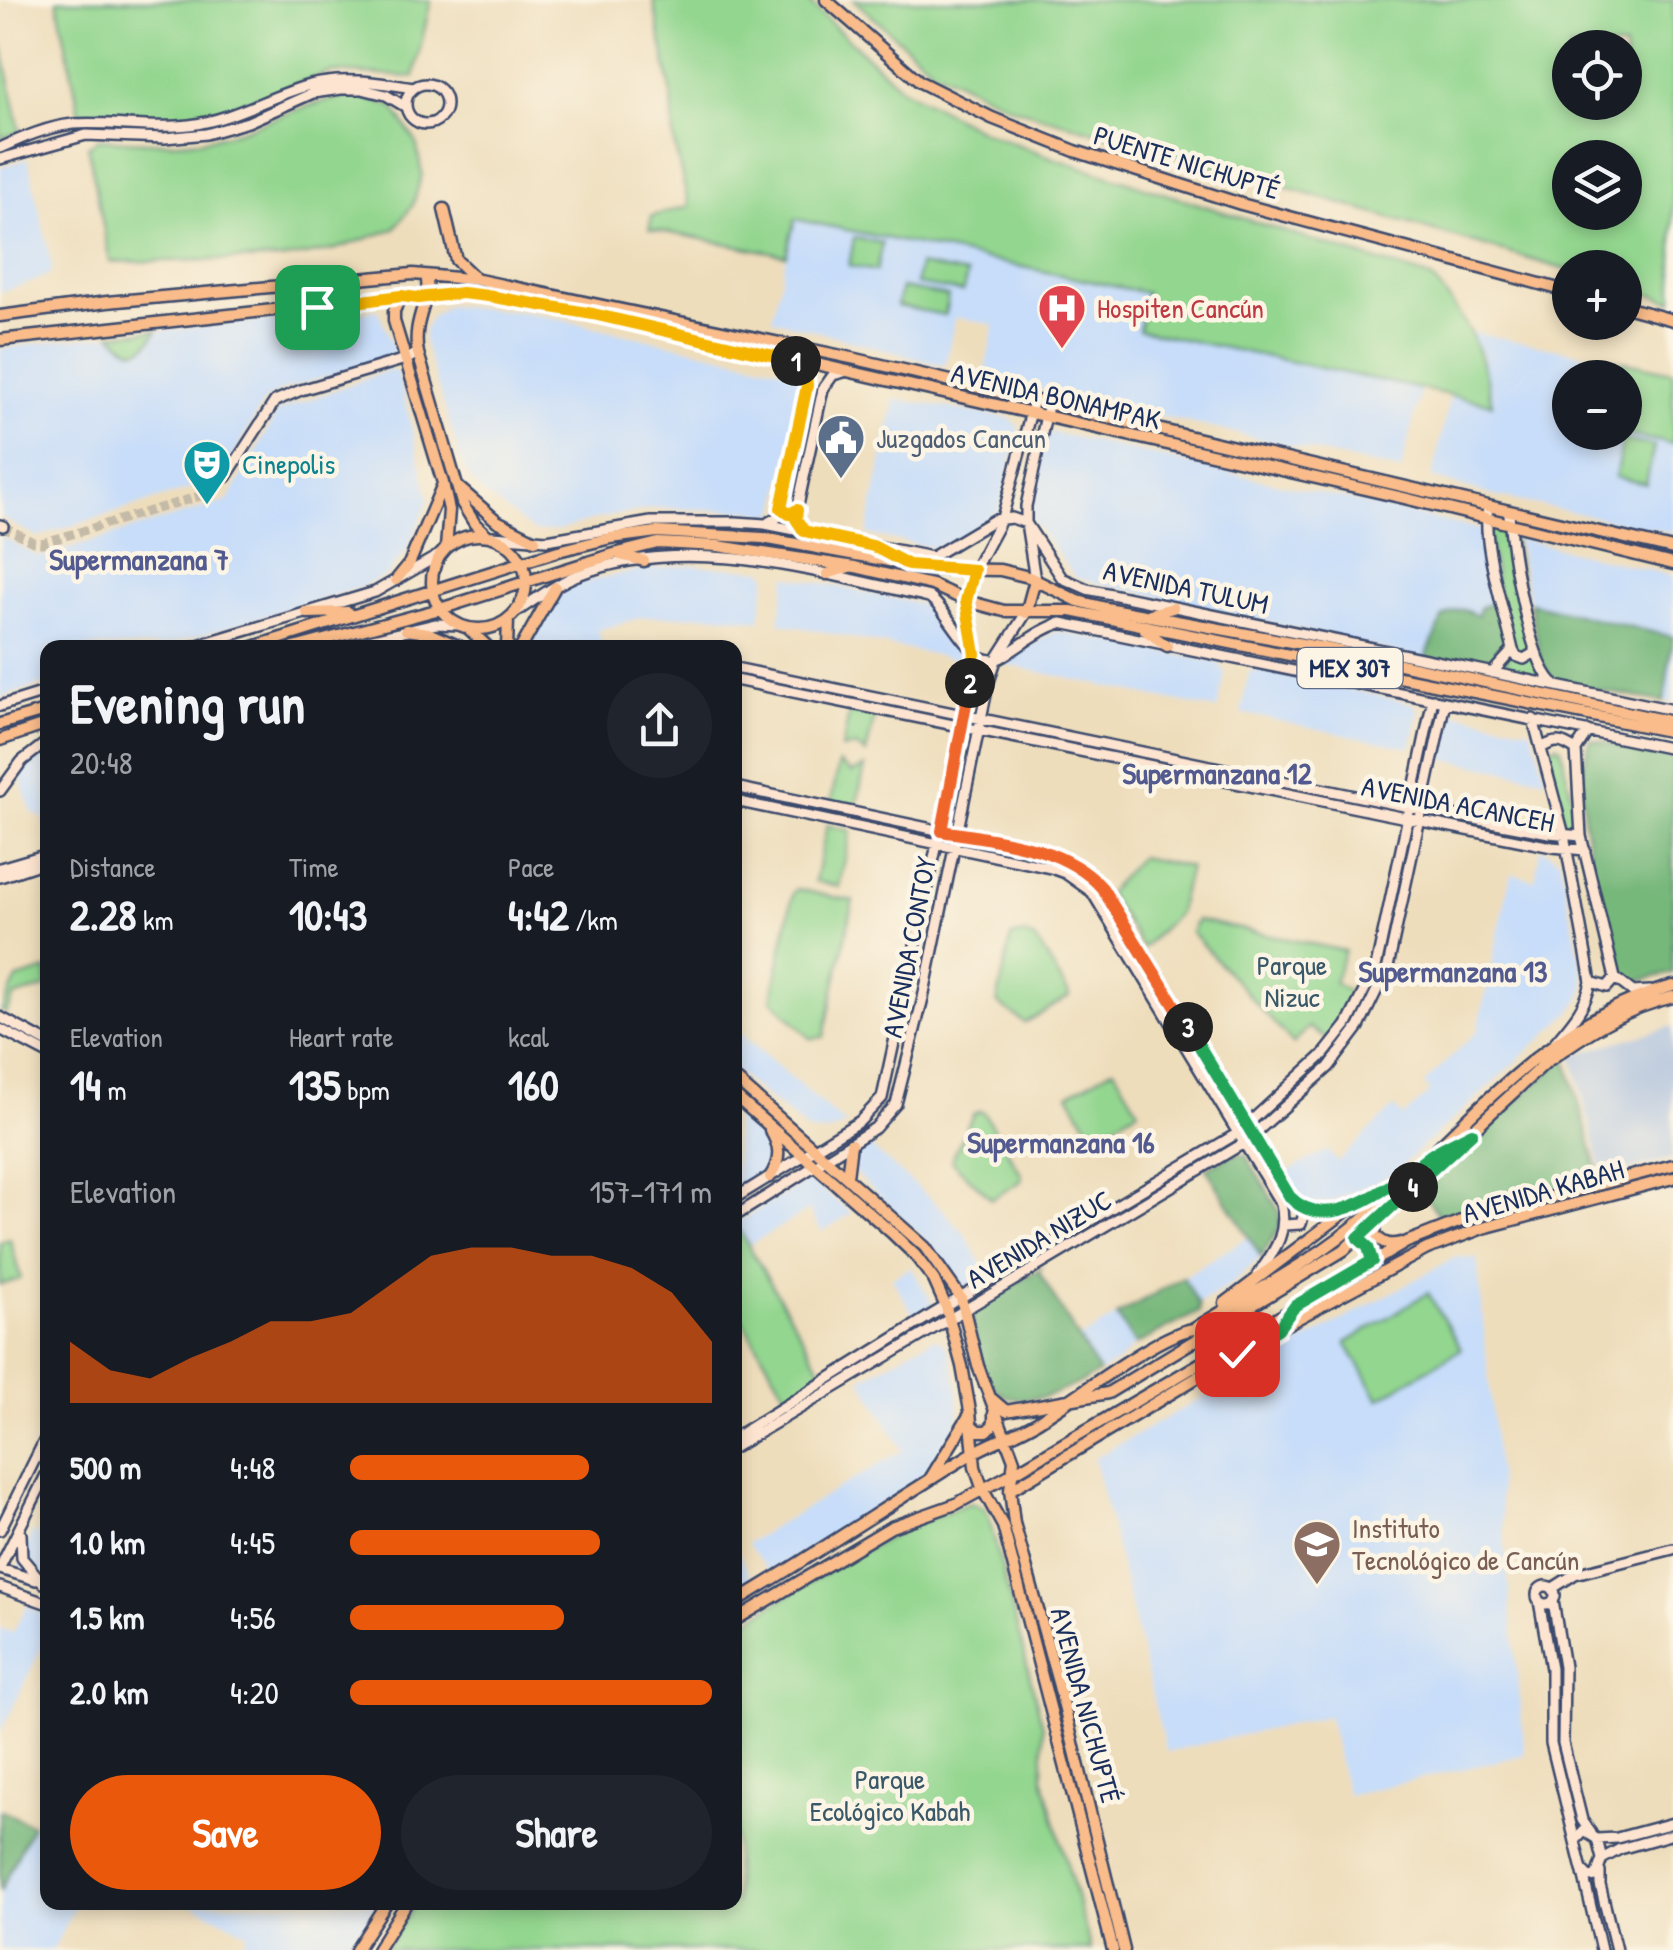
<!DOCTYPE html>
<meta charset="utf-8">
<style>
:root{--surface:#171b24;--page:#20242c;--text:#f1f3f6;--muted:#9ea1a6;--accent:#ea580c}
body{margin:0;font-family:"Patrick Hand",sans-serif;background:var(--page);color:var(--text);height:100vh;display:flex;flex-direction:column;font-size:38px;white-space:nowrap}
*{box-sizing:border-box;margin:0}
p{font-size:32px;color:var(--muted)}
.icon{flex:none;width:55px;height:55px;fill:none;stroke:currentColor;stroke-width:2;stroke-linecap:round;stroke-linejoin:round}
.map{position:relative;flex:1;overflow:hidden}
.details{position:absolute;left:40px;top:640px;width:702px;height:1270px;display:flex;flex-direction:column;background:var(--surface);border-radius:20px;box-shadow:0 5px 15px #0003}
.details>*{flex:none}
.fabs{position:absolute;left:1552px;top:30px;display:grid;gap:20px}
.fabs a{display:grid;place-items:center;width:90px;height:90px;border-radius:50%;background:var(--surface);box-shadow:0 5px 15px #0003;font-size:50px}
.pin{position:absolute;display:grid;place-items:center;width:85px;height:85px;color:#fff;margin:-42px;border-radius:20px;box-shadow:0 5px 15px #0006}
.km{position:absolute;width:50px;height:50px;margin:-25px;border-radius:50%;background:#222;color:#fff;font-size:28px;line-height:50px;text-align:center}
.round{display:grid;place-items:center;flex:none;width:105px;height:105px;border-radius:52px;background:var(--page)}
.overview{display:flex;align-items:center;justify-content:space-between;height:170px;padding:0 30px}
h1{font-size:55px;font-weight:800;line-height:75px}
.metrics{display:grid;grid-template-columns:repeat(3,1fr);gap:15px;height:170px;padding:10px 30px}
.metrics div{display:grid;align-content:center}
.metrics b{font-size:42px;font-weight:800}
.metrics small{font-size:28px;font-weight:400}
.metrics p{font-size:28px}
.chart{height:280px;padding:20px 30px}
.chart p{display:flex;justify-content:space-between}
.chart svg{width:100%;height:180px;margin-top:10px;fill:var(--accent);opacity:.7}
.cta{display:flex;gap:20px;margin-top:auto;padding:20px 30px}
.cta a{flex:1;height:115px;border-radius:60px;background:var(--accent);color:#fff;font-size:40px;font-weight:800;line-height:115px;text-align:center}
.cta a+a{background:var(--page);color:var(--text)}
ul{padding:0 30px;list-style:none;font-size:32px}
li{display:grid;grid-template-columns:160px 120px 1fr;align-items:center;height:75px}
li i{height:25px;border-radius:12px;background:var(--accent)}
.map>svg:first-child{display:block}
</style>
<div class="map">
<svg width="1673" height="1950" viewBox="0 0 1673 1950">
<rect width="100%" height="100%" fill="#fcf5e5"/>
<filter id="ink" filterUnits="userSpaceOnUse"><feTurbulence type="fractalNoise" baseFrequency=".01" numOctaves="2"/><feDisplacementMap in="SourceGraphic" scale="20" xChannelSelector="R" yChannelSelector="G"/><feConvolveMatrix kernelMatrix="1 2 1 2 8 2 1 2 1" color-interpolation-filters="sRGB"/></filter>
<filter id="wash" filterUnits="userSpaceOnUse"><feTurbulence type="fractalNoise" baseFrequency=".0048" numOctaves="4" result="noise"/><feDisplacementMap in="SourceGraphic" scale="40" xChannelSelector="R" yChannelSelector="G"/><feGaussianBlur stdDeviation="2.25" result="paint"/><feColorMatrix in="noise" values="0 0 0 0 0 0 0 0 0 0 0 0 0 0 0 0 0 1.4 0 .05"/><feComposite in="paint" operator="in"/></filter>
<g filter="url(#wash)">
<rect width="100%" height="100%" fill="#edb"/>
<path fill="#c7ddf9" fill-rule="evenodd" d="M28,159L52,267L50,273L38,280L0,292V167Z
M794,219L1147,293L1139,330L1421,389L1401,471L984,376L994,325L955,317L945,366L772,319Z
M448,305L531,313L798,372L805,377L776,515L749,511L656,508L596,519L560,530L535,532L481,492L464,470L424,342V330L431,317Z
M378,310L396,355L283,390L270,397L263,403L225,470L215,481L37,537L0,517V349L61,340Z
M1470,332L1673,372V533L1494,496L1432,478L1450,395L1492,404L1482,355ZM1570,378H1625V432H1570Z
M389,370L398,373L429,499L408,549L387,575L362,587L162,647L48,648L47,683L0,698V536L39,557L228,501L278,411Z
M895,399L1009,418L1019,427L1000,510L949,545L932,548L867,534Z
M1051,432L1482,530L1511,646L1425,659L1076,578L1031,518L1045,440Z
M1517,538L1673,576V703L1554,683L1541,661Z
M691,565L763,570L767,575L760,620L716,615L643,617L598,630L603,647L526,648L553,600L570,585L639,570Z
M787,576L930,606L970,662L779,623Z
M1057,631L1220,663L1225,674L1217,710L998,663Z
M415,633L457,648H354Z
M1255,669L1412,703L1419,710L1411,748L1241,713L1249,672Z
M1455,713L1531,729L1546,779L1435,757L1446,714Z
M47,750V821L31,811L20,773Z
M1540,848L1560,859L1585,985L1581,998L1571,1012L1394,1173L1330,1203L1307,1204L1291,1189L1283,1174L1327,1150L1338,1162L1394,1107L1403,1117L1431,1092L1424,1084L1478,1030L1511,873L1535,880Z
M735,1029L846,1125L827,1133L809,1132L735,1071Z
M735,1108L768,1135L774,1152L770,1171L735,1193Z
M868,1145L941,1208L964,1233L991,1279L972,1288L961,1289L958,1286L934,1248L852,1170L850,1155Z
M809,1180L852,1213L822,1232L809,1210L748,1246L735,1223Z
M1248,1237L1261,1257L1230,1285L1199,1304L1183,1277Z
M1456,1257L1477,1259L1525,1755L1347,1795L1328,1716L1166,1752L1094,1458Z
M911,1267L937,1310L917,1321L892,1278Z
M1117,1316L1135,1345L1118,1362L1099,1373L1079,1339Z
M933,1338L943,1342L949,1352L958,1386L959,1414L951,1443L936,1467L914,1486L770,1573L747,1543L903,1450L861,1379Z
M32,1532L47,1538V1588L29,1581L20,1564Z
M736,1549L752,1578V1584L749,1590L735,1597Z
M27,1605L47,1615V1636L0,1734V1628L13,1633Z
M32,1825L47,1833L48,1902L76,1903L53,1950H0V1892Z
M190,1903H382L351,1950H238L249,1933Z"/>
<path fill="#b5c6de" d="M1673,1026V1158L1603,1177L1572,1055Z"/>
<path fill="#93d68f" stroke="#578276" stroke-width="2.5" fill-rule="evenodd" d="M57,0H431L414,77L331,72L222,111L170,120L108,119L80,114Z
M653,0H806L901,88L984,132L1056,159L1431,278C1470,322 1481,348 1492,404L1139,330L1146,293L795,219L786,255L649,229L652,216L689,206L674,143L672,96Z
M854,0H1673V301L1625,287V268H1570V271L1011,107L931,68ZM1570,48H1625V102H1570ZM1570,158H1625V212H1570Z
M0,35L20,132L0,138Z
M355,96L392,106L416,142L422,174L413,205L394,229L333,250L283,259L110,262L88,147L97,139C142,142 184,147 228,134C272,121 310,101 355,96Z
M854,238L882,243L876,271L849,266Z
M919,265L967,274L963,292L916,284Z
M901,288L948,296L945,315L897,306Z
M157,330C142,359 131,353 111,334Z
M1598,356L1673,372V444L1618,433L1625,432V378L1593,377Z
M1623,440L1654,446L1646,484L1615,477Z
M1486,520L1510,526L1534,647L1555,685L1492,673L1508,659Z
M850,709L875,714L866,754L856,746L842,749Z
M1558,745L1561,748L1577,821L1571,829L1563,824L1548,752L1549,748Z
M839,763L852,773L865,767L855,812L830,806Z
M827,825L851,831L839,887L815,881Z
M1140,857L1189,867L1178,913L1143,948L1107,893Z
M796,889L853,901L824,1037L811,1039L772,999L793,893Z
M1197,920L1345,951L1334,983L1358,997L1327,1040L1309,1027L1293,1044L1191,932Z
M1023,934L1037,941L1070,996L1025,1023L997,1003L1011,937Z
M47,970V987L14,997L6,1013L1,1011L17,979Z
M1114,1068L1138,1110L1094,1136L1069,1094Z
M980,1111L984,1113L1022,1175L1021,1181L992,1199L951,1161L973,1114Z
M735,1223L826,1377L789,1399L735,1308Z
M10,1239L21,1279L0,1285V1242Z
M1428,1293L1461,1349L1379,1399L1346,1343Z
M970,1503L984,1508L988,1515L1043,1727V1777L1091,1950H385L416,1903L735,1902V1628C810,1582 886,1532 970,1503Z"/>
<path fill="#76b77a" stroke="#48736c" stroke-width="2.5" d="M1496,601L1513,650L1492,673L1425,659L1443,617C1464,607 1460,608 1478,616L1480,608Z
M1530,603L1673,637L1664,702L1554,683L1541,661Z
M1591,739L1673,757V973L1632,982L1619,975C1605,915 1565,795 1591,739Z
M1566,1057L1599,1175L1443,1220L1419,1189Z
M1235,1154L1246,1155L1279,1211L1280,1227L1261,1257L1206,1168Z
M1041,1268L1039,1272L1099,1373C1020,1415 981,1415 972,1315L980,1306Z
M1183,1277L1199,1305V1312L1135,1345L1117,1316Z
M0,1810L32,1825L0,1892Z"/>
</g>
<g filter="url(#ink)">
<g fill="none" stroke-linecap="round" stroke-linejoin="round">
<path stroke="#c4baa8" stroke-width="9" stroke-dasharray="9 4.5" stroke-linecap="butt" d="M3,526L33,542L42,543L217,491L226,477"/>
<g stroke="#3b496c" stroke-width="14">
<path id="secondary" d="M406 104a20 20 0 1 1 40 0a20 20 0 1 1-40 0Z
M0,148C24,137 47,127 73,124C111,121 150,130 189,125C231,120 266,98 306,86C341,76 377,82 413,88
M0,159L86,135L165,138L206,134L248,122L313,93L341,89H362L386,95L406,107
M226,477L275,401L301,390L409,358L418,353
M1488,508C1481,542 1505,614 1513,650L1492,673
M1509,513C1511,550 1528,658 1553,683
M769,522L780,516L807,385L806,369L797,362
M0,525L3,526
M804,531L797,519V510L823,389L833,375L844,372
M492,536L547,540L651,522H736L765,524L932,557L994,520L1012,518L1026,523L1062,578L1087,589L1673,710
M974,570L1002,518L1032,408
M1035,580L1026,523V506L1047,411
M516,612C535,600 554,585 575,576C687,531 818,573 929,597C950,611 973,672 1000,658C1021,646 1038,630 1061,623L1673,749
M188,648L375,592L441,554
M336,648L436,624L460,625
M1513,650L1516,656L1524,659L1534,653V648
M735,668L1404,806L1549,833L1581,836
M735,680L1386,814L1552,847L1585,850
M0,706L48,691
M1533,719L1564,835L1591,982C1586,1007 1571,1023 1555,1042
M1588,731L1576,750L1581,836L1615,978L1633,992L1650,991
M1543,747C1557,738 1563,742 1576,750
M735,787L1054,855L1087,873L1102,888L1150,962L1290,1197C1308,1216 1326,1213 1350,1206
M0,791L22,761L48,741
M735,801L1051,868L1065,873L1092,892L1281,1204C1288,1234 1274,1251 1258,1275
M0,868L48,854
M0,877L48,861
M1591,982L1607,987L1615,978
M0,1017L48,1043
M0,1029L48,1054
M735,1198L860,1121L882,1098L965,715L975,654L967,601
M735,1216L875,1128L896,1104L923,998L988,685L996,660L1026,613
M1284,1225L1301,1224L1305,1210
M735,1437L933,1314L1238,1133L1324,1054L1347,1025L1376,967L1433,699
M735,1447L1244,1143L1329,1067L1359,1027L1388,967L1445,702
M0,1530L48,1433
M21,1534L22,1558L43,1583
M0,1567L48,1471
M0,1569L36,1580
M1537 1595a9 9 0 1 1 18 0a9 9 0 1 1-18 0Z
M0,1587L48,1604
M1553,1588L1575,1574L1673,1549
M1539,1601L1551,1669V1743L1582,1870L1589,1877L1596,1876L1602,1859L1597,1839L1584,1831L1575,1841
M1553,1601L1564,1667L1563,1743L1582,1820L1591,1833
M1597,1839L1617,1838L1673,1823
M1602,1859L1620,1849L1673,1834
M1600,1872V1885L1616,1950
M1583,1873L1601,1950"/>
</g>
<g stroke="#3b496c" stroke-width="15">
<path id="primary" d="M826,0L920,82L992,118L1075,151L1241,204L1570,292
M444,209L456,260L474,277
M426,276C433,298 411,319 418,353L462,503L475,524L487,535
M401,296L394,311V321L443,483L449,510L446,548
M1625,307L1673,320
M0,316L107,302L413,274L479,280L856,359L1673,549
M0,340L401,296C422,301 443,292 465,293C508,296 551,306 593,313L1404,498L1673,564
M458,487L497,521L535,540
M432 582a47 47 0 1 1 94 0a47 47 0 1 1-94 0Z
M873,546L890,557
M620,555L644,561
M827,574L849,567
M396,580L409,564L443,484
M967,601L974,570
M307,613L348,612
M1026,613L1035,580
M1150,614L1173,608
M469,629L489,648
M406,630L428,633L463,648
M1145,630L1167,646
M250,648L558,551L611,538L657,532L763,538L933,569L1000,570L1029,577L1078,601L1106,608L1324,648L1673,722
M294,648L440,609L614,554L658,543L718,546L855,567L932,585L967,601L1004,611H1071L1673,732
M507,648L508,620
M521,648L555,587
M1330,668L1360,684
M0,724L48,710
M0,740L48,724
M735,1079L925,1247L961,1298L978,1366L1014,1460L1010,1490L1014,1523L1059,1686L1124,1950
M735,1096L891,1232L915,1255L934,1280L946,1307L962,1366L970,1411L975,1467L983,1490L1003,1526L1113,1950
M770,1177C781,1160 781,1147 770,1130
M847,1177L851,1144
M1376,1222L1375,1235C1383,1244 1390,1246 1401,1243
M1358,1238L1369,1247L1372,1261
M1225,1303L1353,1206L1395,1183
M992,1399L1006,1411L1108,1393L1344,1250L1545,1063C1585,1034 1624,1008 1673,997
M971,1425L978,1431H987L994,1424V1413
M930,1479L968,1417
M1010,1490L1278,1329L1427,1249L1483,1228L1673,1178
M735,1602C814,1555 890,1504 968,1456C992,1441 1020,1434 1043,1418C1077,1397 1159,1333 1194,1329C1251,1293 1315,1261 1366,1216C1461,1132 1545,1019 1673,986
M735,1620L891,1527L956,1504L1015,1472L1407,1242L1461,1221L1673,1165
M356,1950L387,1902
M377,1950L407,1902"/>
</g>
<use href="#secondary" stroke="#fde4d0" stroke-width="9"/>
<use href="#primary" stroke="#f9bc8a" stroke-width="10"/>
</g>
</g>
<g fill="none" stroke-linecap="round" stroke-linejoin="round" filter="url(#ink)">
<g stroke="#fff" stroke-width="20">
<path id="split-1" d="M317,307L401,296L418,298L462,293L488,296L593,314L796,361"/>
</g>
<g stroke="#fff" stroke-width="20">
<path id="split-2" d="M796,361L806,369L807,386L781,508L789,514L797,510L796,519L804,531L873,546L909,565L974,570L966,601L975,654L970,683"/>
</g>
<g stroke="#fff" stroke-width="20">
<path id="split-3" d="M970,683L942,831C996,840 1064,845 1102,888L1188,1027"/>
</g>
<g stroke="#fff" stroke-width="20">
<path id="split-4" d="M1188,1027L1290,1197C1330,1239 1397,1181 1431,1155C1444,1146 1459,1140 1472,1133L1413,1187"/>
</g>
<g stroke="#fff" stroke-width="20">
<path id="split-5" d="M1237,1354L1278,1329L1295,1306L1372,1261L1368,1247L1358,1238L1413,1187"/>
</g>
<use href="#split-1" stroke="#f5b400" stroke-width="12"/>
<use href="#split-2" stroke="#f5b400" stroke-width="12"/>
<use href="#split-3" stroke="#f0652b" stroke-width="12"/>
<use href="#split-4" stroke="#22a559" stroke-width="12"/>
<use href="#split-5" stroke="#22a559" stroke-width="12"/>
</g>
<defs>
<g id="hospital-pin" transform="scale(2.5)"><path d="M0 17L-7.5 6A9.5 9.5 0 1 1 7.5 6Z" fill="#e0444e" stroke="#fcf5e5"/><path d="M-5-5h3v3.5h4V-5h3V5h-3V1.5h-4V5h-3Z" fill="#fff"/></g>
<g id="civic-pin" transform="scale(2.5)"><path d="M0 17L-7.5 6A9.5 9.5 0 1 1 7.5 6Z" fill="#5c6f8a" stroke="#fcf5e5"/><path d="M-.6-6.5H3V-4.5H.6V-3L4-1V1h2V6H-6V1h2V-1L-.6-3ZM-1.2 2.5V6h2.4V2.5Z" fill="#fff"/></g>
<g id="theatre-pin" transform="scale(2.5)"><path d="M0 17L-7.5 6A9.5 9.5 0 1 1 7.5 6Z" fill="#0f9aa8" stroke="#fcf5e5"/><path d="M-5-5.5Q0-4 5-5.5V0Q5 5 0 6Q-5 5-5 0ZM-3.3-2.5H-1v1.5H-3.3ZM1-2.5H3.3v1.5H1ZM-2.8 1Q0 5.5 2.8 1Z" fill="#fff"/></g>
<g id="university-pin" transform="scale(2.5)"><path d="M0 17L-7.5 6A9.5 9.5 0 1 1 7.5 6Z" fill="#8d6e63" stroke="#fcf5e5"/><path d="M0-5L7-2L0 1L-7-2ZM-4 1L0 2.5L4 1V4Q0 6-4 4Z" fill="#fff"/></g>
</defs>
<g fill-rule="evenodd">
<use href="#hospital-pin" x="1062" y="308"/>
<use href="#civic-pin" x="841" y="438"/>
<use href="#theatre-pin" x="207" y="464"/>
<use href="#university-pin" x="1317" y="1544"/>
</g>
<g text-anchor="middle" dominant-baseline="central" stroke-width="9" stroke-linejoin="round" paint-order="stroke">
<rect fill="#fcf5e5" stroke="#5e6a86" stroke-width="2.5" x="1297.5" y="648" width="105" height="40" rx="8"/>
<g font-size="25" font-weight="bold" fill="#1b2f5e">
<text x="1350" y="668">MEX 307</text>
</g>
<g font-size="28" fill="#1b2f5e" stroke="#fcf5e5">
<text transform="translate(1187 162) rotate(17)">PUENTE NICHUPTÉ</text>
<text transform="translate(1056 396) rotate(13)">AVENIDA BONAMPAK</text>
<text transform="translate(1186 587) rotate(12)">AVENIDA TULUM</text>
<text transform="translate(1458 804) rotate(11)">AVENIDA ACANCEH</text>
<text transform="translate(909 947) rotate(-79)">AVENIDA CONTOY</text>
<text transform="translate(1543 1191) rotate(-16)">AVENIDA KABAH</text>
<text transform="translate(1039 1239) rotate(-31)">AVENIDA NIZUC</text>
<text transform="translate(1086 1705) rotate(75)">AVENIDA NICHUPTÉ</text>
</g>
<g font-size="28" fill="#be3a42" stroke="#fcf5e5" text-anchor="start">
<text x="1097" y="308">Hospiten Cancún</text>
</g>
<g font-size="28" fill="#4e5e75" stroke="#fcf5e5" text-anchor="start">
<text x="876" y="438">Juzgados Cancun</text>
</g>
<g font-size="28" fill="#0d838f" stroke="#fcf5e5" text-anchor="start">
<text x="242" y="464">Cinepolis</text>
</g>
<g font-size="28" fill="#39596a" stroke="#fcf5e5">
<text x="1292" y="965">Parque<tspan x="1292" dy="32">Nizuc</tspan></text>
<text x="890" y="1779">Parque<tspan x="890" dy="32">Ecológico Kabah</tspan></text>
</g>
<g font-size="28" fill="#785e54" stroke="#fcf5e5" text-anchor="start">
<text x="1352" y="1528">Instituto<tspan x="1352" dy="32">Tecnológico de Cancún</tspan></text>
</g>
<g font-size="30" font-weight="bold" fill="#525a8f" stroke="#fcf5e5">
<text x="139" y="559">Supermanzana 7</text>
<text x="1217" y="773">Supermanzana 12</text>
<text x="1453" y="971">Supermanzana 13</text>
<text x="1061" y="1142">Supermanzana 16</text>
</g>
</g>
</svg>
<div class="fabs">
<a><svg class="icon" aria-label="locate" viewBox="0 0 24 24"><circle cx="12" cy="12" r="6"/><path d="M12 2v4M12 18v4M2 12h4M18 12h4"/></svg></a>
<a><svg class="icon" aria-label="layers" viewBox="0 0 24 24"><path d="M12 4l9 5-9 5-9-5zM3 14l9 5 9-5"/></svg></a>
<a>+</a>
<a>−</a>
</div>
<div class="pin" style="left:317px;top:307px;background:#1e9e55"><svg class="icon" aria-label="arrive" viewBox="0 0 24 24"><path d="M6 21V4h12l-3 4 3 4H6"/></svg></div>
<div class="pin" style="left:1237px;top:1354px;background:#d93025"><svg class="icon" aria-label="check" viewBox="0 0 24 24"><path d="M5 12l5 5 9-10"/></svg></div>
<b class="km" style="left:796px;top:361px">1</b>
<b class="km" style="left:970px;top:683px">2</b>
<b class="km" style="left:1188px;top:1027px">3</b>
<b class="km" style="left:1413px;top:1187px">4</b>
<section class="details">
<div class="overview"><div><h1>Evening run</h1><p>20:48</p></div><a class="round"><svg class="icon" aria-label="share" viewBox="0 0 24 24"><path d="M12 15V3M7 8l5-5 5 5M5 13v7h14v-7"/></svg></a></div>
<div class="metrics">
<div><p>Distance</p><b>2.28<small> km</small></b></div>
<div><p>Time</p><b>10:43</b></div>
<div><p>Pace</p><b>4:42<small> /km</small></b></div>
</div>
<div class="metrics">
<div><p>Elevation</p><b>14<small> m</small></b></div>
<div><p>Heart rate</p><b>135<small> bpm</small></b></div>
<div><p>kcal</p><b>160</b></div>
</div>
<div class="chart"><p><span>Elevation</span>157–171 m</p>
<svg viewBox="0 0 160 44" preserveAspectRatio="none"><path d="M0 44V29L10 36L20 38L30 33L40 29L50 24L60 24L70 22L80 15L90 8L100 6L110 6L120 8L130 8L140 11L150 17L160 29V44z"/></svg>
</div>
<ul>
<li><b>500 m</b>4:48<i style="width:66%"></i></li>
<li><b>1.0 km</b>4:45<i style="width:69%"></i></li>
<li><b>1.5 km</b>4:56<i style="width:59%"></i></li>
<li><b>2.0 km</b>4:20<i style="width:100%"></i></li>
</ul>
<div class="cta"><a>Save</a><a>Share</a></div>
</section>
</div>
